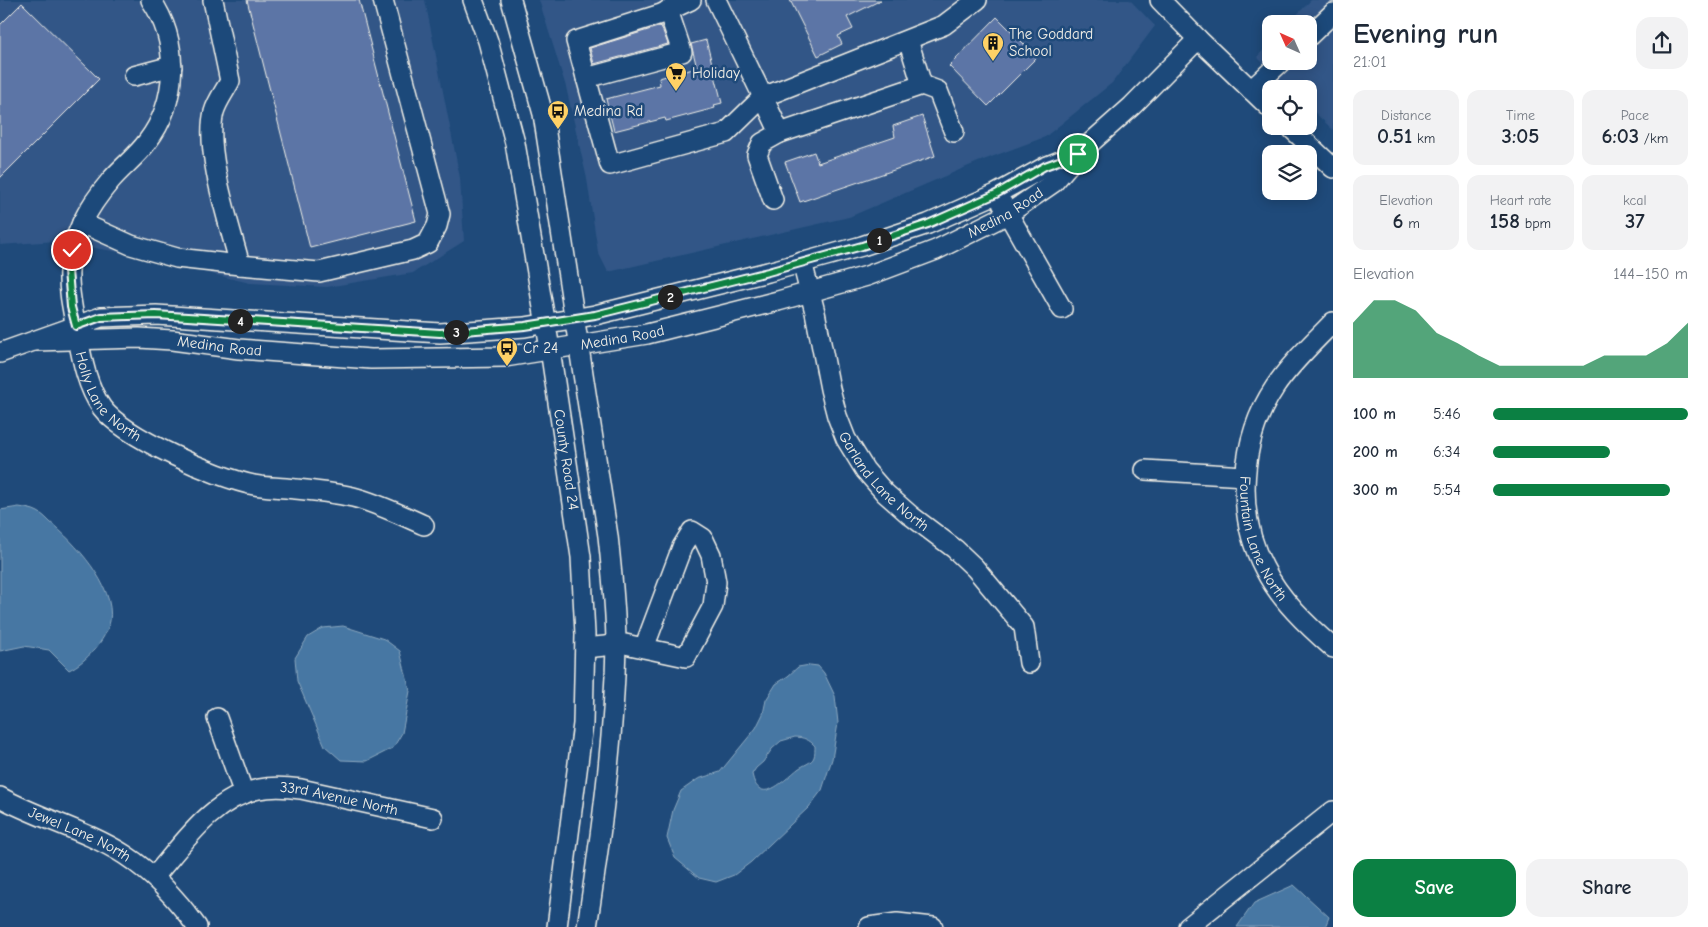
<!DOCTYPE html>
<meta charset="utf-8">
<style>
:root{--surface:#fff;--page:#f2f2f3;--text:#1f2937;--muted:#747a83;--accent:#0b8043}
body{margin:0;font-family:"Comic Neue",sans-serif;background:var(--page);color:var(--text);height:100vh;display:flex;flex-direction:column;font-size:19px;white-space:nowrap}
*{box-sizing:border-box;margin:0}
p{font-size:16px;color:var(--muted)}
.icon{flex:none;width:28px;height:28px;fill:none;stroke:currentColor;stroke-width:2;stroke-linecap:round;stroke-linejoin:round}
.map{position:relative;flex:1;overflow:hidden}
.details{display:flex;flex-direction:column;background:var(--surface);width:375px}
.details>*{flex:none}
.needle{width:32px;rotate:315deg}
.tools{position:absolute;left:1262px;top:15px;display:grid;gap:10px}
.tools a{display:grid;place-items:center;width:55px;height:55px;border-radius:10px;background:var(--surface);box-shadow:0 2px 12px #0003;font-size:25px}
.pin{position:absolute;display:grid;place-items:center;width:42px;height:42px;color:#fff;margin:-21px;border:2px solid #fff;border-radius:50%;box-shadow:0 1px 5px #0007}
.km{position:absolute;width:25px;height:25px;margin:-12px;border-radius:50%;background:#222;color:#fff;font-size:14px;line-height:25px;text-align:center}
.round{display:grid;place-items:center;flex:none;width:52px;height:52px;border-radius:15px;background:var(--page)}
.head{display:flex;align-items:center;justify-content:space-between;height:85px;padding:0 20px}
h1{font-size:28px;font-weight:700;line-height:38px}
.stats{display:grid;grid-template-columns:repeat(3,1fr);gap:8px;height:85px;padding:5px 20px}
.stats div{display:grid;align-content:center;border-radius:12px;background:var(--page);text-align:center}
.stats b{font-size:21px;font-weight:700}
.stats small{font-size:14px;font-weight:400}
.stats p{font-size:14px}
.chart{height:140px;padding:10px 20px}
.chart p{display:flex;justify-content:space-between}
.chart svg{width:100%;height:90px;margin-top:5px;fill:var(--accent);opacity:.7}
.primary-button{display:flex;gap:10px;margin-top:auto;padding:10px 20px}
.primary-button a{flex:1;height:58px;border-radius:15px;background:var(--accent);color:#fff;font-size:20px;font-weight:700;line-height:58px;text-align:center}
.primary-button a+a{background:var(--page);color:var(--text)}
ul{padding:0 20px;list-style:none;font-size:16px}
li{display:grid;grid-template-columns:80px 60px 1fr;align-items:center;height:38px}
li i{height:12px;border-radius:6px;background:var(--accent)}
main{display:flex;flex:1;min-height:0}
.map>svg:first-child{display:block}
</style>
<main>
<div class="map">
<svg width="1333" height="927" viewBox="0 0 1333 927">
<rect width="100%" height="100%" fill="#1f4a7a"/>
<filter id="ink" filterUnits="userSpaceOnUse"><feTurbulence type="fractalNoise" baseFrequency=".02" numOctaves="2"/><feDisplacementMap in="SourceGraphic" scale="10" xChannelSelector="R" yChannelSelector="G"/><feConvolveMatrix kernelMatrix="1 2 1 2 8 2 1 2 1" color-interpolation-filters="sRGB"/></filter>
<g filter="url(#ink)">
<path fill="#315787" d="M0,0H425L460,178L464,241L413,273L327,287L250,283L118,252L56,241L0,245Z
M539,0H1130L1155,26L1112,83L1045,137L978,162L849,217L608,272L598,252L587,179L566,87Z
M1311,0H1333V130L1309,107V89H1290L1257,57L1271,42V61H1309V24H1288Z"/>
<path fill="#4677a3" stroke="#8ca8bf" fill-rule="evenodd" d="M19,507C25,508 33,509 38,512C42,514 46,518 50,522C74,542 116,586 110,621C106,640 86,662 69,670L49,650L24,646L0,651V510Z
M343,626L384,639L400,651L410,691L402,733L393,748L367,761L341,760L325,746L297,681L295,658L308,637L323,628Z
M810,665L818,666L824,673L835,696L838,723L832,759L822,790L809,807L790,825L751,862L734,875L716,882L699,878L675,858L667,838L673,810L681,791L698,779L720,772L756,728L763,714L766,700L776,684L788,676L798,667ZM795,737C803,737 810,740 815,746C815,749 815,754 814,757C812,763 803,765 798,769C784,780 759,808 752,774L756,768L763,762L772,749L781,741Z
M1294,885L1329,917L1325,927H1237L1254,903Z"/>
<path fill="#5b75a6" stroke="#f4f1e8" d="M247,0H359L416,221L310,248Z
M790,0H881L847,17L853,29L838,36L842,44L818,56Z
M22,3L99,79L0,178V25Z
M997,17L1037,57L988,106L949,66Z
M661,26L668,44L594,64L590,48Z
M706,40L722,103L714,105L715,108L666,121L665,118L614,131L606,99L660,85L659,78L697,68L691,44Z
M922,116L935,156L800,202L785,162L814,152L818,163L895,137L893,126Z"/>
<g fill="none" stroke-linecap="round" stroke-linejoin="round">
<g stroke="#f4f1e8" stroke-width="22">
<g id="minor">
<path id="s1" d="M151,0C180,42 178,102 147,142C137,156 122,167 111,180C100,193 89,208 82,223C63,264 68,286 76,328C81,354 86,386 102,408C124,437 217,478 254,485C264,487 275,487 286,488C308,490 331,492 353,497C377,503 401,515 424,525"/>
<path id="s2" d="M473,0L488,41L515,143L550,349L581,557L585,634L583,724L557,927"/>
<path d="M511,0L543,114L608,536C612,573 616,610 616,646C614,740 601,834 587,927"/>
<path d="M691,0L661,14L576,41L610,165L726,133L763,97L780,133L762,143L757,155L773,200"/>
<path d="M716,0L763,97L944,25L977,0"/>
<path d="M1160,0L1198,39L1271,109"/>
<path d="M1309,36L1333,13"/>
<path d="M134,76L172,66"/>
<path d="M586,78L682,52L668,10"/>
<path d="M922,85L938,91L954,132"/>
<path d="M1251,90L1282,61"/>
<path d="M1289,126L1333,168"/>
<path d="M780,133L922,85L908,40"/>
<path d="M1002,203L1062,309"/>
<path d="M82,223L131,245L177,258L240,265C230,226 204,150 214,112C217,101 225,91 230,81L213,0"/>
<path id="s3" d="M802,262L815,312L830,389L837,416L846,439L865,470L885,493L910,515L955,549L975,568L1024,627L1029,663"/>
<path d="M240,265L319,272L413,250L428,243L437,226L440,214L383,0"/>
<path id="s4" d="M1333,322C1313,343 1291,363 1275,387C1240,439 1235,513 1264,568C1280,600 1307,625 1333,648"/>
<path id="s5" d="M35,341L139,338L172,340L239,349L371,359L505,357L647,334L778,301L867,276L936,250L1008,214L1053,183L1078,154L1132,106L1198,39"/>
<path d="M0,353L101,317L156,315L440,333L525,327L595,315L768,272L862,246L928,224L996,194L1045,167L1075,155"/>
<path d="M1145,470L1245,476"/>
<path d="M585,648L625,644L686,657L713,606L716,582L711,555L703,538L692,531L682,547L644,648"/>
<path d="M217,718L244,794"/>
<path id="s6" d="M0,797C40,819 86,830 125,855C154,874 177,899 197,927"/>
<path id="s7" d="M154,877C183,844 213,798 259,789C273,786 287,787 301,789L433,818"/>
<path d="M869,927L897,923L933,927"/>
<path d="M1188,927L1333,811"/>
</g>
</g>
<use href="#minor" stroke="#1f4a7a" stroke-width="19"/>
</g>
</g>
<g fill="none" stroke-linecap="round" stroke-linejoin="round" filter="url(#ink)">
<g stroke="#fff" stroke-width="10">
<path id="route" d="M72,250L68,270L71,307L76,326L101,317L156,315L440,333L525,326L595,315L768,272L862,246L928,224L996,194L1045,166L1078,154"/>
</g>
<use href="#route" stroke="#0b8043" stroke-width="6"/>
</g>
<defs>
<g id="building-pin" transform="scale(1.125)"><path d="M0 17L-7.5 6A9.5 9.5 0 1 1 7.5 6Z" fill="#ffd166" stroke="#1f4a7a"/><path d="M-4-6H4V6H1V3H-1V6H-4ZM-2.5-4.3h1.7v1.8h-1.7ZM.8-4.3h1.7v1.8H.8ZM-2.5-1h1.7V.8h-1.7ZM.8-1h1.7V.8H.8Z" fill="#111"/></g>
<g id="supermarket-pin" transform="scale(1.125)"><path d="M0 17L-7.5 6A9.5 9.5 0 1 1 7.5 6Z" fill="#ffd166" stroke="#1f4a7a"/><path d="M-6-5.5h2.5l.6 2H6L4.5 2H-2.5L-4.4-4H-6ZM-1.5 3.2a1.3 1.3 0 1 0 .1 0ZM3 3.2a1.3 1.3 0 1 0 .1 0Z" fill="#111"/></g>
<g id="bus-pin" transform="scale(1.125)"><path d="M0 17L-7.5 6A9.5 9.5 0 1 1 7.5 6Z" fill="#ffd166" stroke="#1f4a7a"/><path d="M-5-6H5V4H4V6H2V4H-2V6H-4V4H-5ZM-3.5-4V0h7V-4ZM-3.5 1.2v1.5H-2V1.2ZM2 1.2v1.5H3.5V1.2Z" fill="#111"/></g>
</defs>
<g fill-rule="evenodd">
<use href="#building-pin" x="993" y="43"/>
<use href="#supermarket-pin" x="676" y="73"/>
<use href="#bus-pin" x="558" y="111"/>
<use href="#bus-pin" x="507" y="348"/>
</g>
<g text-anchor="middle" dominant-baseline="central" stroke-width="5" stroke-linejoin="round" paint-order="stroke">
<g font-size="15" fill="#f4f1e8" stroke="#1f4a7a" text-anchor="start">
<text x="1009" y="34">The Goddard<tspan x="1009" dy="17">School</tspan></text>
<text x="692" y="73">Holiday</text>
<text x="574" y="111">Medina Rd</text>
<text x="523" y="348">Cr 24</text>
</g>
<g font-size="15" fill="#f4f1e8" stroke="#1f4a7a">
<text stroke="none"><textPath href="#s5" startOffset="995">Medina Road</textPath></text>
<text stroke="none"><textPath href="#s5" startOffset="590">Medina Road</textPath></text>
<text stroke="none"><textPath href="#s5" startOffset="185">Medina Road</textPath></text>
<text stroke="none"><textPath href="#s1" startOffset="442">Holly Lane North</textPath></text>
<text stroke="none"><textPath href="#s2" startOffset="470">County Road 24</textPath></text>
<text stroke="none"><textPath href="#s3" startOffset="240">Garland Lane North</textPath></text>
<text stroke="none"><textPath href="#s4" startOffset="248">Fountain Lane North</textPath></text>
<text stroke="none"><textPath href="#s7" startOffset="221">33rd Avenue North</textPath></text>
<text stroke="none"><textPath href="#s6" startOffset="88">Jewel Lane North</textPath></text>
</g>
</g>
</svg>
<div class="tools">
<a><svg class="needle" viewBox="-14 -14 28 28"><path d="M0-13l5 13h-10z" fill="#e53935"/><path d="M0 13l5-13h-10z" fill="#747a83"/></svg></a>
<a><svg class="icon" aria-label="locate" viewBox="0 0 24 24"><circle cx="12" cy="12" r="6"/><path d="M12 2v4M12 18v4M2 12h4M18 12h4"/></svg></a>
<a><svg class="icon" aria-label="layers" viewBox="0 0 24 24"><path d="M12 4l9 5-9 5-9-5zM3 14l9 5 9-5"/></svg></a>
</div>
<div class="pin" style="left:1078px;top:154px;background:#1e9e55"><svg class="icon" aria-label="arrive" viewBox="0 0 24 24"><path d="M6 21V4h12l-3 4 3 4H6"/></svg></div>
<div class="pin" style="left:72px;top:250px;background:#d93025"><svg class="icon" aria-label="check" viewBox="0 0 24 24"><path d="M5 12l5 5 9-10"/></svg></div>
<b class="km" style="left:879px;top:240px">1</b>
<b class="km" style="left:670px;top:297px">2</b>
<b class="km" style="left:456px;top:332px">3</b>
<b class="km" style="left:240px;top:321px">4</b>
</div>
<section class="details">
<div class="head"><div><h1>Evening run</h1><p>21:01</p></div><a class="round"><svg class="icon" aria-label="share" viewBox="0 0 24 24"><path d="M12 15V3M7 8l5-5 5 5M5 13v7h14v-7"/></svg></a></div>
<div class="stats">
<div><p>Distance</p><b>0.51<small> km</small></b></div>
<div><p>Time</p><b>3:05</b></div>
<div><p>Pace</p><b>6:03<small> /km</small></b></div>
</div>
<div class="stats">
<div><p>Elevation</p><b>6<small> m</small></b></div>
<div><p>Heart rate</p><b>158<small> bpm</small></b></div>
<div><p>kcal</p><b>37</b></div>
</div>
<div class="chart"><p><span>Elevation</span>144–150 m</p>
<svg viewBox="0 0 160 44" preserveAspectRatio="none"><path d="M0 44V17L10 6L20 6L30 11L40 22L50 27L60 33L70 38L80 38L90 38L100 38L110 38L120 33L130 33L140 33L150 27L160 17V44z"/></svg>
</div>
<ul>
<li><b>100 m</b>5:46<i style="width:100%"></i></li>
<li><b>200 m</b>6:34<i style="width:60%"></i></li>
<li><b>300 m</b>5:54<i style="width:91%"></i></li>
</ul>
<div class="primary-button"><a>Save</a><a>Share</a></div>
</section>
</main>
